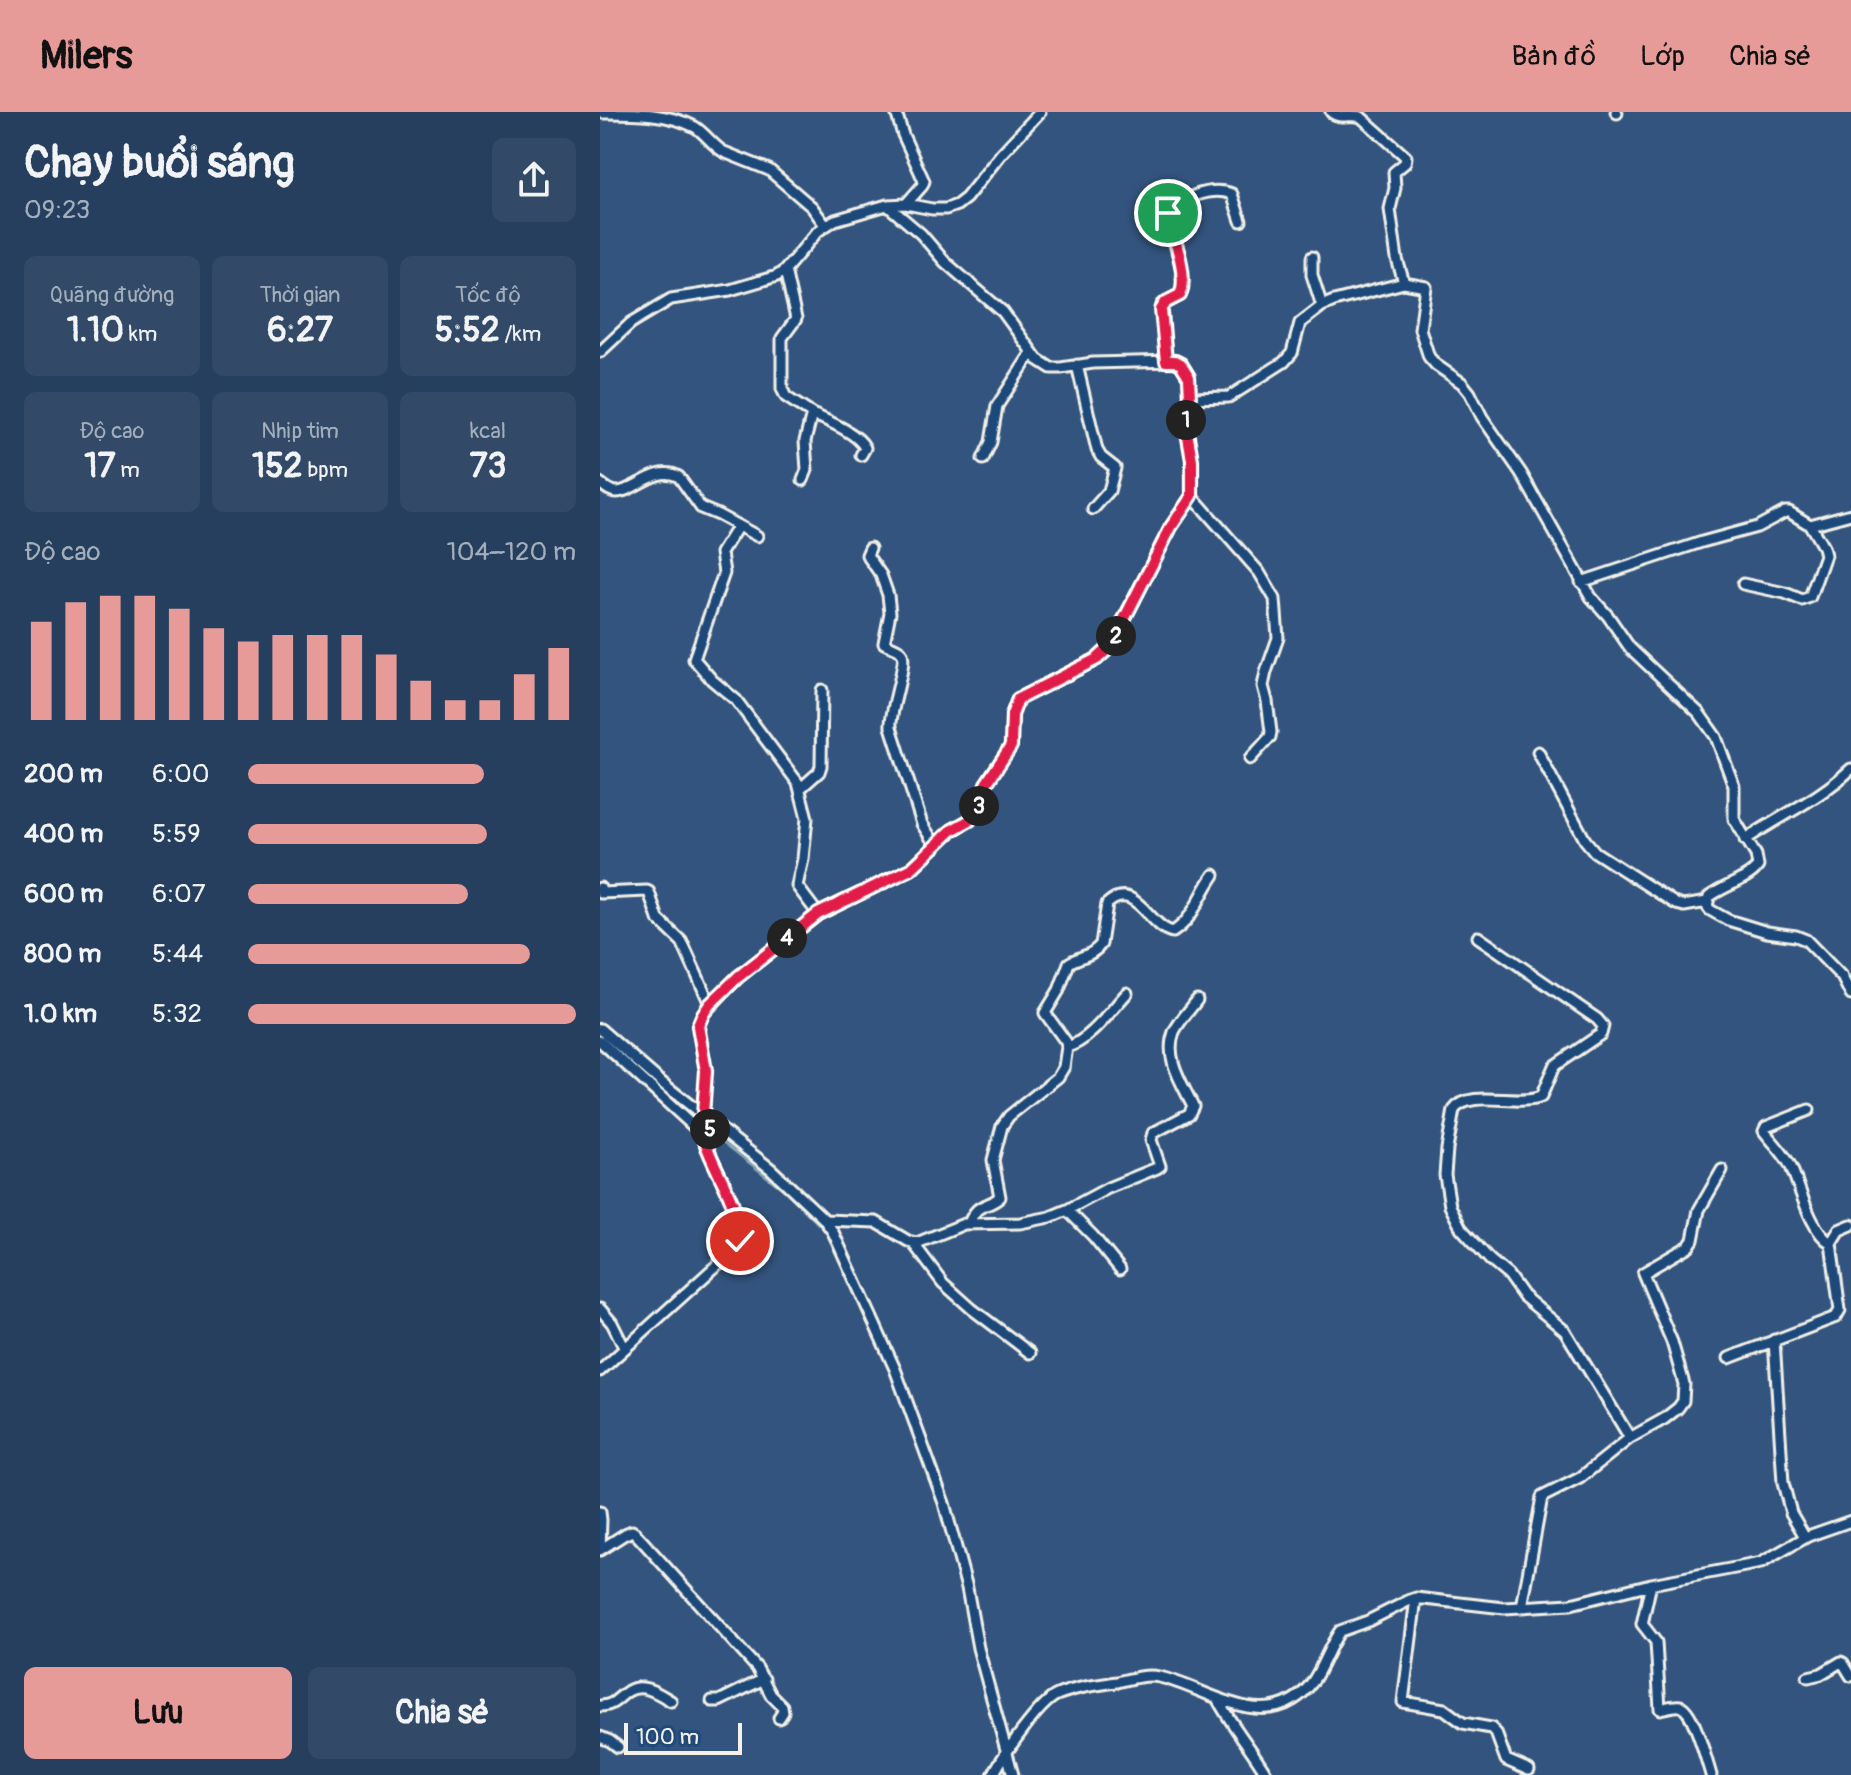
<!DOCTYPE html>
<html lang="vi">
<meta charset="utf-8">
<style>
:root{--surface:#263f5e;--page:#324a67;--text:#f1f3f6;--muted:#a4afbc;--accent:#e69b98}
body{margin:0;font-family:Pangolin,sans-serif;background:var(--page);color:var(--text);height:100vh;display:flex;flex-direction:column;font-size:30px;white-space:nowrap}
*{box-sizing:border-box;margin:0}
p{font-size:26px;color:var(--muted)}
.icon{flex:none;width:44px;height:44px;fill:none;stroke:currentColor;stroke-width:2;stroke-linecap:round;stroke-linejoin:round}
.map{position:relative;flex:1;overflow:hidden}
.sheet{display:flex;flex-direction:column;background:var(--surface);width:600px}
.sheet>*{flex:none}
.scale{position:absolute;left:24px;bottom:20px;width:118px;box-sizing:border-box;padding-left:8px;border:4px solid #f4f1e8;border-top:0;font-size:22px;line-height:28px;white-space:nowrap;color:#f4f1e8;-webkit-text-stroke:6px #1f4a7a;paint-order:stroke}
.pin{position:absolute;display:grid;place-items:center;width:68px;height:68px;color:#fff;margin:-34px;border:4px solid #fff;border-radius:50%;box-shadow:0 2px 8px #0007}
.km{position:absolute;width:40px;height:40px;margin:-20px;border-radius:50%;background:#222;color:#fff;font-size:22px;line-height:40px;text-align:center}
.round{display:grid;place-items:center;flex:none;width:84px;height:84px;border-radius:12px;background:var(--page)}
.overview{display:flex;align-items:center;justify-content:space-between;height:136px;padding:0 24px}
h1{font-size:44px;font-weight:800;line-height:60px}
.figures{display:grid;grid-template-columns:repeat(3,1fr);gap:12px;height:136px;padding:8px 24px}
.figures div{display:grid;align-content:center;border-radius:12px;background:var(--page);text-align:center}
.figures b{font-size:34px;font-weight:800}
.figures small{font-size:22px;font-weight:400}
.figures p{font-size:22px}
.chart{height:224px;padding:16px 24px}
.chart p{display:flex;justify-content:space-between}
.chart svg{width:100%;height:144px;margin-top:8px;stroke:var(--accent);stroke-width:6}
.cta{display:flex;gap:16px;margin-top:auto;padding:16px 24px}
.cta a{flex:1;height:92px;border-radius:12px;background:var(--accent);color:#111;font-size:32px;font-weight:800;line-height:92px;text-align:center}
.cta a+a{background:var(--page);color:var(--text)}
ul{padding:0 24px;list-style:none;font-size:26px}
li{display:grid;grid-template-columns:128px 96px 1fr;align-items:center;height:60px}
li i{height:20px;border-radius:10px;background:var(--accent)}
header{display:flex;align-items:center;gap:48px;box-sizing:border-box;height:112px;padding:0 40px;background:var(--accent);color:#111}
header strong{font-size:38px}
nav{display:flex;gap:44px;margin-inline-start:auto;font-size:28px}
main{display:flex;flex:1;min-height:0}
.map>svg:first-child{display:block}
</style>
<header>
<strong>Milers</strong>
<nav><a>Bản đồ</a><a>Lớp</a><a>Chia sẻ</a></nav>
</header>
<main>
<section class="sheet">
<div class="overview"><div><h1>Chạy buổi sáng</h1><p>09:23</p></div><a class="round"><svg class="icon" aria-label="share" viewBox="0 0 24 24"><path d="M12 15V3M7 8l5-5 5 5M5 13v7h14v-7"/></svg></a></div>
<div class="figures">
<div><p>Quãng đường</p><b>1.10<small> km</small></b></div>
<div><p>Thời gian</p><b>6:27</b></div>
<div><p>Tốc độ</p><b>5:52<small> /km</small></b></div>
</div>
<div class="figures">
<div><p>Độ cao</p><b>17<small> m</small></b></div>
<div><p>Nhịp tim</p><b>152<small> bpm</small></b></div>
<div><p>kcal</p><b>73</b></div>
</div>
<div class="chart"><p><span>Độ cao</span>104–120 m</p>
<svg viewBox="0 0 160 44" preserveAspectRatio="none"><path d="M5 44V14M15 44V8M25 44V6M35 44V6M45 44V10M55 44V16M65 44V20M75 44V18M85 44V18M95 44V18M105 44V24M115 44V32M125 44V38M135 44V38M145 44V30M155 44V22"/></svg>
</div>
<ul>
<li><b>200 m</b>6:00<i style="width:72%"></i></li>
<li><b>400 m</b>5:59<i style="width:73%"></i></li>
<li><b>600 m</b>6:07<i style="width:67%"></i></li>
<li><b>800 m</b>5:44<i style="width:86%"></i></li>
<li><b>1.0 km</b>5:32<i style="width:100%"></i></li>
</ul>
<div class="cta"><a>Lưu</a><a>Chia sẻ</a></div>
</section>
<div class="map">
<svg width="1251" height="1663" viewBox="0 0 1251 1663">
<rect width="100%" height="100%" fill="#33547e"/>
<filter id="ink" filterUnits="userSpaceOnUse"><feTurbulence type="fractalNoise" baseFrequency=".0125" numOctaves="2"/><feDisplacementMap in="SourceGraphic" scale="16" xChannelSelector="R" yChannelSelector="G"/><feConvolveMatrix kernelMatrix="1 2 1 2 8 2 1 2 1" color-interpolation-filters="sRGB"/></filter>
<g filter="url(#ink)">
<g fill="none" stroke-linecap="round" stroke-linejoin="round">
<path stroke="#87a8b7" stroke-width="2" d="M0,923L106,1017
M111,1021L186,1080L228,1122L248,1164
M289,1254L342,1402
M359,1462L366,1495"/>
<g stroke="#f4f1e8" stroke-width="15">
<path id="street" d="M296,0L303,23L324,69L322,74L306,92
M731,0C740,8 751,1 761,5L806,45L805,51L794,60L795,76L790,97L797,147L804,171
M1016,0L1017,1
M0,1C32,1 66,0 95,15C106,22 113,34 124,40L169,58L212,95L225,113
M712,145V163L722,194
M185,158L196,207L182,226V277L186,285L212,302L205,329L207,358L203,368
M0,240L31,211L71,187L130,178L177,164L185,158L218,119L235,108L287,93L306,92L332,97H346L357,93L366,86L401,42L440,0
M566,249L562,193L580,183C590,162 569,123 568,101C582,85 612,74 632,82L641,109
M477,253L497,338L501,345L515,356L509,379L493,397
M590,286L629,285L684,250L692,241L700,211L722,194L734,189L804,171L826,175L820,217L829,245L836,253L862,271L870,281L882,305L921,361L991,485L1008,504L1030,536L1099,601L1116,625L1134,674V707L1156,743L1158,754C1150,767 1123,774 1109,785L1107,794L1110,798L1128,808L1167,820L1196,824L1206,828L1242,865L1251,883
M212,302C228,309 258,321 265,336L261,343
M383,347L391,330L397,294L432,240
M0,371C5,375 10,380 17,380C34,380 57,352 79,365L101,396L118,403L157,424
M592,384L659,460L675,487L678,526L666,560L663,574L667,589L671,620L670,625L650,647
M138,414L121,441L124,461L94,547L112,568L136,588L198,671L207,706L203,747L197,774L218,802
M270,436L267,443L281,463L288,483L290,501L284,531C289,534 298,536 301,540C309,548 289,600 291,615L322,712L336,734
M981,470L1102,430L1157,415L1185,400H1189L1210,413L1251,402
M1143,472L1185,481L1202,488L1210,485L1225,443L1223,435L1210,413
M938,640L985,728L995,740L1076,792L1084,794L1107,790
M201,676L219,660L221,654L222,578
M1145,728C1180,704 1221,686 1251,657
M0,776L1,781L47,779L49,780L58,807L82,830L110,892
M878,825L997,907L1003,914L1001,922L954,954L941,985C918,995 870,976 854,998L847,1037L845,1063L850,1094L861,1116L890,1148L908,1163L923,1184L965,1219L1030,1326
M0,917L61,970L171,1057L223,1106L233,1120L295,1257L344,1391L367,1476L378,1536L413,1663
M0,929L105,1025
M467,935C489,930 512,897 527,881
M1209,998L1166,1015L1164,1019C1173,1031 1185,1042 1191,1055C1200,1075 1211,1121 1231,1131
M103,1002L106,959L98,914L103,902L138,865L218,802L311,757L348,721L370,708L380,693L386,672L411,634L412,603L418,587L497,547L510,535L571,415L592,384V348L586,314L590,286L589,265L581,252L575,249L493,251L461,256H451L437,247L403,200L345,150L321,122L287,93
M467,1098L493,1124L520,1157
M226,1108L276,1110L308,1129L317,1131L364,1112L420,1111L450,1105L467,1098L508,1076L557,1056L560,1054L551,1028L553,1021L589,1002L593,994C582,971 564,946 574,920C579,909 590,898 597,888
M369,1111C379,1088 385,1098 400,1085L393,1048L402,1014L409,1004L458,965L464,955L467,935L466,930L445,901L459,878L469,851C480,844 493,844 501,832L507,792C535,766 550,817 573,820C594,807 600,782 614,763
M313,1131L343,1171L372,1197L430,1241
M0,1197L12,1211L24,1235
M1174,1228L1183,1371L1191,1401L1205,1425
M1129,1246L1236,1205L1240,1198L1231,1131L1239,1118L1251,1113
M0,1259L137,1135C149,1112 116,1056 106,1034L105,1025L113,1011
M0,1400L1,1408L0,1437
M0,1438L25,1422L32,1419L35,1421L157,1556L171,1583L182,1594L183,1600L179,1606
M1051,1472L1042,1512L1056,1530L1060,1597C1066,1596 1074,1593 1080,1594C1093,1596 1107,1650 1111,1663
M816,1486L803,1590L844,1597L863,1611L891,1616L896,1621L906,1648L929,1658
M922,1495L942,1385L980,1366L1030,1326L1064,1307L1078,1296L1083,1289L1084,1272L1072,1230L1043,1161L1089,1134L1093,1128L1099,1098L1122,1058
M1208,1565L1221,1562L1241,1550L1243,1551L1251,1564
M617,1586C631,1613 652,1637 667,1663
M112,1589H119L164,1567
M0,1594C14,1594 17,1586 28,1579C43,1570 59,1582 71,1589
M0,1625L10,1629L18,1635
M393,1663C402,1645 439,1591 457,1583C476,1575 497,1573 517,1570C530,1567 545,1562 559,1565C600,1573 651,1614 693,1588C720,1572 723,1543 740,1519L768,1509L810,1488L816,1486L904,1496L971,1492L1051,1472L1161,1451L1208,1424L1251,1409"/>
</g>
<use href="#street" stroke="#1f4a7a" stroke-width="9"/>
</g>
</g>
<g fill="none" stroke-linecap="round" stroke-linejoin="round" filter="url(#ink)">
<g stroke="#fff" stroke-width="16">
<path id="route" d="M140,1129C141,1093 115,1062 105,1029L106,1022L113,1011L103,1002L106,959L98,914L103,902L110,892L138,865L218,802L311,757L352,718L370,708L380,693L386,672L411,634L412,603L418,587L497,547L510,535L571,415L592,384V348L586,314L590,286L589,265L581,252L575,249H566L561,198L566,190L580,183C589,164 574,125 567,105L568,101"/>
</g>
<use href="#route" stroke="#e11d48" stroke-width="10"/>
</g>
</svg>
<div class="scale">100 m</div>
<div class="pin" style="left:568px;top:101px;background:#1e9e55"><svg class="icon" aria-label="arrive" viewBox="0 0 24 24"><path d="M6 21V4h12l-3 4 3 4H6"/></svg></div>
<div class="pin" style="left:140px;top:1129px;background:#d93025"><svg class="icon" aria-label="check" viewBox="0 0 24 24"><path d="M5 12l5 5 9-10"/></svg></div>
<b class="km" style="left:586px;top:308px">1</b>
<b class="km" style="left:516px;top:524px">2</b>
<b class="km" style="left:379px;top:694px">3</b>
<b class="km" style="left:187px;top:826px">4</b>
<b class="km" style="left:110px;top:1017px">5</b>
</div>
</main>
